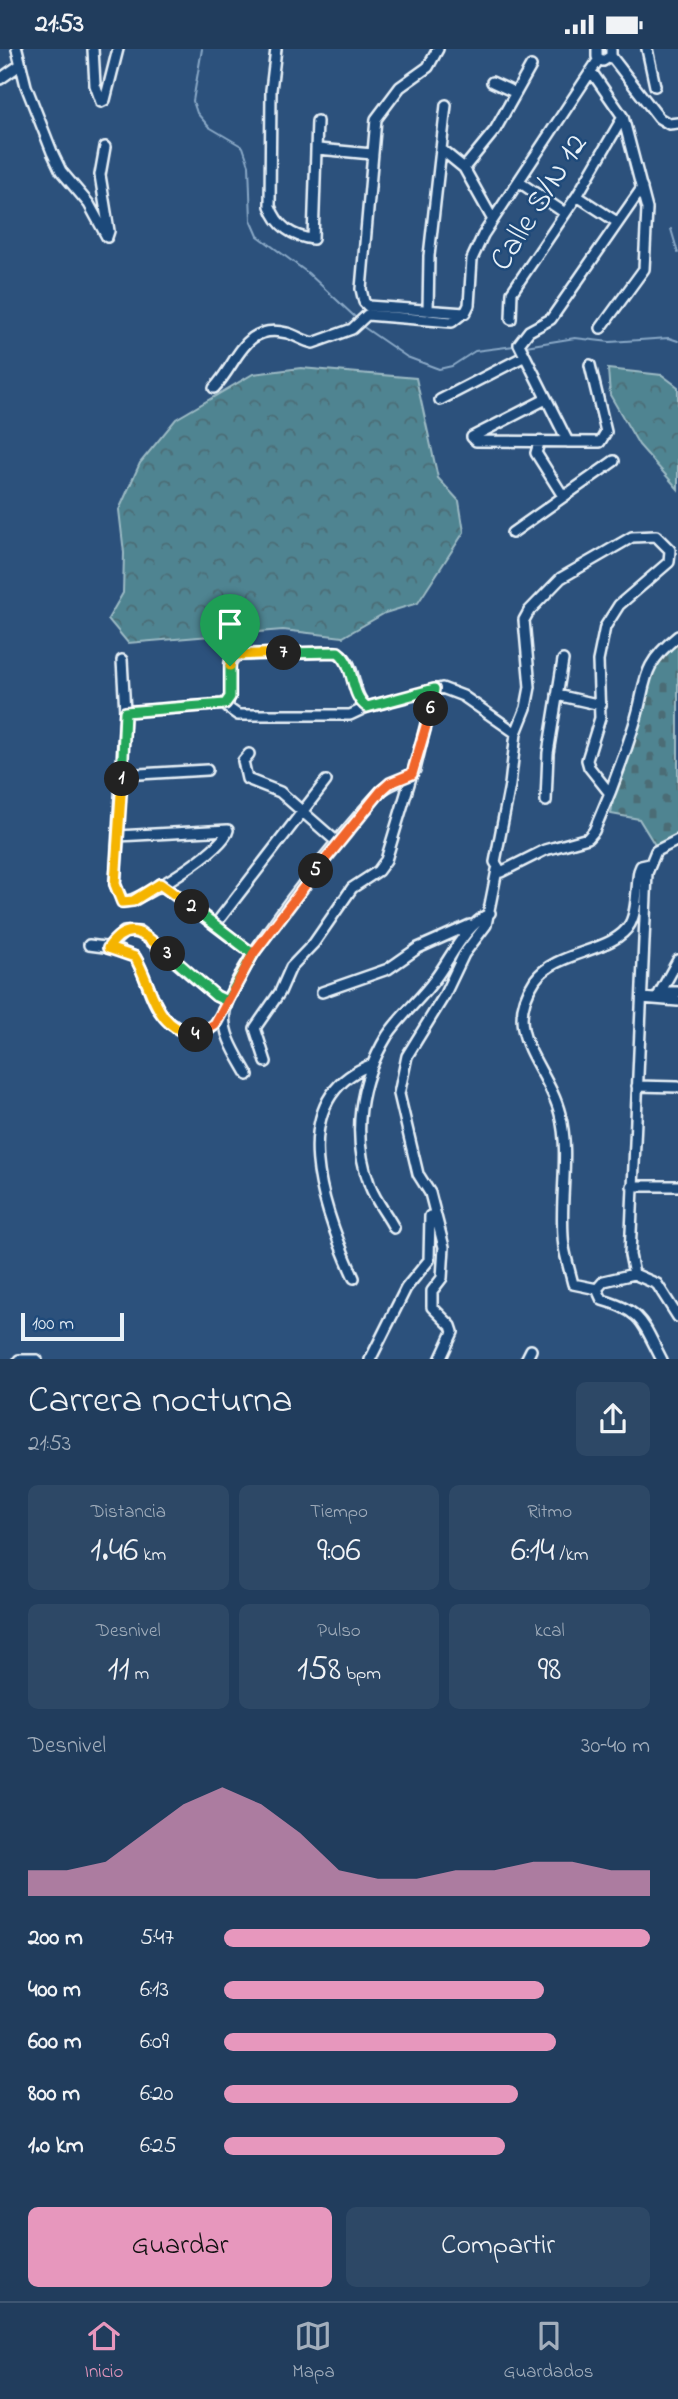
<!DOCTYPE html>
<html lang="es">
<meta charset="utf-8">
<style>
:root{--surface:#213d5d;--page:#2d4866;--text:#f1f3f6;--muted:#a2aebc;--line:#3e5672;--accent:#e797bd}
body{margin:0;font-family:"Indie Flower",sans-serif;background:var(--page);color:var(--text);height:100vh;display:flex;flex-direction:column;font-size:26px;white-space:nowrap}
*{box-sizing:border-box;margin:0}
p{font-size:23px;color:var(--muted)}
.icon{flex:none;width:38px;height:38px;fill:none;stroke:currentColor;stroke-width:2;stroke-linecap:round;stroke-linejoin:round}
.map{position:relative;height:1310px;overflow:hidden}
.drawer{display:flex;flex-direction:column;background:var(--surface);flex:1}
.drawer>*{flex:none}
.scale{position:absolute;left:21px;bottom:18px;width:103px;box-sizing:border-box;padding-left:7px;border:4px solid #e8f1f8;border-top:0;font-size:19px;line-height:24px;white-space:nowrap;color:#e8f1f8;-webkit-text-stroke:5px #1f4a7a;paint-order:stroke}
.pin{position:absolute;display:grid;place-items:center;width:60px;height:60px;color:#fff;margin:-72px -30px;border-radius:50% 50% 50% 0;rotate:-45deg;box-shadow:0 0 7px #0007}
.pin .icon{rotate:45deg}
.km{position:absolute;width:35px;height:35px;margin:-18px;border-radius:50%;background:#222;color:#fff;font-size:19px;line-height:35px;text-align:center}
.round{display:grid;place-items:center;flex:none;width:74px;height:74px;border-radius:10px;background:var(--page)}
.head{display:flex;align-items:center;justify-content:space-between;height:119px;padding:0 28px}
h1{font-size:38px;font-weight:600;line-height:52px}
.stats{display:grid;grid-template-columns:repeat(3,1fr);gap:10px;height:119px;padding:7px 28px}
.stats div{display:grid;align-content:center;border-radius:10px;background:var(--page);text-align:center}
.stats b{font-size:35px;font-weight:600}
.stats small{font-size:19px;font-weight:400}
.stats p{font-size:19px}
.chart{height:196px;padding:14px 28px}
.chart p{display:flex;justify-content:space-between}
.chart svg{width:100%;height:126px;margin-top:7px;fill:var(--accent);opacity:.7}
.action{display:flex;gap:14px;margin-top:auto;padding:14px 28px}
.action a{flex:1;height:80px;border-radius:10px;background:var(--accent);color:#111;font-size:28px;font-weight:600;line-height:80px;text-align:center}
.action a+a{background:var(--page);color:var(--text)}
ul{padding:0 28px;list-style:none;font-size:23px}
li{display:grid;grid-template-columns:112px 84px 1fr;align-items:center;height:52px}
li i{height:18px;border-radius:9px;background:var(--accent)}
.status{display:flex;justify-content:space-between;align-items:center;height:49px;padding:0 35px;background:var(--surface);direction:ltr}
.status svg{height:19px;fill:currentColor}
.tabs{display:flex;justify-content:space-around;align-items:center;height:98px;border-top:2px solid var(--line);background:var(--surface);font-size:19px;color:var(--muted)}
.tabs a{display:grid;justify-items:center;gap:4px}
.tabs .active{color:var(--accent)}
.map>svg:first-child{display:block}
</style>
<div class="status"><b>21:53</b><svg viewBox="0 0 49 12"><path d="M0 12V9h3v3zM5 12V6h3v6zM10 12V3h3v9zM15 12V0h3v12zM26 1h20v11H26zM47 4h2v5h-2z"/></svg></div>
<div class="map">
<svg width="678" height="1311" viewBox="0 0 678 1311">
<defs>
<pattern id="forest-crowns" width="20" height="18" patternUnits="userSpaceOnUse" patternTransform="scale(1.75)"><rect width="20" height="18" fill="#508491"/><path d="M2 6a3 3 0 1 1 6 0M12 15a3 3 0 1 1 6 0" fill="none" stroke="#4c6c75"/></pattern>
<pattern id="cemetery-stones" width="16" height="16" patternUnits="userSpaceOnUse" patternTransform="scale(1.75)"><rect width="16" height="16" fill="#508491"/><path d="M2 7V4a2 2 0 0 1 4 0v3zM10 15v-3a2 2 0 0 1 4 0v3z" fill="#4c6c75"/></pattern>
</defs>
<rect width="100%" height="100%" fill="#2c517c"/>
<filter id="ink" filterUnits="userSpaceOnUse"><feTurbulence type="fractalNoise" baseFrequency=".0143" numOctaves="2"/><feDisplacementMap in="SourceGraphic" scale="14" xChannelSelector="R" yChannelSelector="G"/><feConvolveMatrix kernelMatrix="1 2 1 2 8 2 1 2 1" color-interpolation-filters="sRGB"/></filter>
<g filter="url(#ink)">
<path fill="url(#forest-crowns)" stroke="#9cbac4" stroke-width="2" d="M301,319L416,329L438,429L459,452L464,483L418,554L385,564L343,588L283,581L128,594L108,570L123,544L124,504L119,461L140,414L176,370L253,325Z
M608,320L662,326L678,338V440L639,396L610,346Z"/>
<path fill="url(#cemetery-stones)" stroke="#9cbac4" stroke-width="2" d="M678,592V787L655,796L639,770L611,765L615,736L642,670L645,636L661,605Z"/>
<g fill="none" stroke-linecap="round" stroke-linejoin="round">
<path stroke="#89a8c6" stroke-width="2" d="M202,0L193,52L197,64L209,78L243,98L249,116L251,171L258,187L308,224L355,268
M671,180L678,204
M362,277L407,308L439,320L452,317L475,302L514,297
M526,297L575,289L610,293L669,289L678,292"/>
<g stroke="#e8f1f8" stroke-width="14">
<path id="minor" d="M17,0L26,37L52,103L61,122L89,155L107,188L109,182L100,126L105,98
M93,0L95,36L101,53L105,51L118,0
M276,0L271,41L270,157C277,177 293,188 313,190L317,72
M438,0L428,18L400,38L376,70L361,240L364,253L368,257L465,264L469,256L472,210L483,186L599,10
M597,0V8L603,12L611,7V0
M647,0L655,37
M611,7L659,69L669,75L678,74
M591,22L623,68L647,160L644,220L601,279
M0,30L20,16
M492,33L516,44
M318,100L372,105
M442,101L464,119L493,171
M464,119L495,81L531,17
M519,133L565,164
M577,147L617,173
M428,262L429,207L446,56
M511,270L512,243L577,147L623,68
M214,339C238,314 244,273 287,284C296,286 303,292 313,294L352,280L367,266L452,273L461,266
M440,351L525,307
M472,388L476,392L600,393L606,383L590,316
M472,388L546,350
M568,393L519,295L529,282L551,270L642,139
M539,394L536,404L563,447
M512,484L614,412
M557,646L601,656
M228,653V659L238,666H350L367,658
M125,663L225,655L230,648V613L237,606L334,603C359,609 349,645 367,658L442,639L463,647L516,684
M249,705L243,712L247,730L280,743L337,793
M122,726L207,721
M608,742L589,718L587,711L600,669L598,612L605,578L619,556L669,513L670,501L656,487L632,488L561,529L529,562L524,571L530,638L526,659L516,684L510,736L495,813L501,823L545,801L588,789L594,782C609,748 623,711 634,676C648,633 638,619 678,587
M546,752L548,704L563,611
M118,787L228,781C224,800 142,852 123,853L115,835L125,663L122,611
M678,791L656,802L647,824L630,1206L634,1225L657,1235L678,1268
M160,835L253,905
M215,876L326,732
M89,896L112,899L135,908C153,938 148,965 185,983C203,992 214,977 224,964
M108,899L124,883H140L216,947L227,952
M322,943L388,920L418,899L470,876
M660,943H678
M642,949L678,952
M657,949L678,911
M266,1013L255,979L280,943L291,918L314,894L352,839L378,822L386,811L412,725
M248,1026C238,1008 221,984 225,962C233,916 344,781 380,743C390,733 407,732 415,721L434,641
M637,1037L678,1038
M632,1137H678
M394,1179C387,1165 376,1153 370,1137C351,1087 359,1033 387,987C400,967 421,950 435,930C452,907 464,878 490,864
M634,1225L604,1232L597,1240L602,1251C643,1262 643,1275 662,1311
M354,1229C325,1165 280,1049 373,1015
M597,1240L573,1235C570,1223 566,1210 564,1198C558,1155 571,1107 560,1065C548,1016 499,985 535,931C556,901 614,904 630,875C638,860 636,838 639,822L641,817L650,815
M19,1311H37
M370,1311L406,1239L429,1211L430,1167
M440,1311L453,1283L451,1277L432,1258V1242L442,1229L444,1198L430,1144L418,1125L399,1045L407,1007L444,947L464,905L486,876L497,821
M526,1311L531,1301"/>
</g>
<use href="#minor" stroke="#1f4a7a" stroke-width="9"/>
</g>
</g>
<g fill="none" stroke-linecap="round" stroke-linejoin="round" filter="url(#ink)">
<g stroke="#fff" stroke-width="14">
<path id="split-1" d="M122,730L125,663L225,655L230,648V617"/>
</g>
<g stroke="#fff" stroke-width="14">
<path id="split-2" d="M122,730L115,835L122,853L133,852L160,835L192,858"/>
</g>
<g stroke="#fff" stroke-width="14">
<path id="split-3" d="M168,905L216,947L227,952L253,905L192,858"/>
</g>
<g stroke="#fff" stroke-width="14">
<path id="split-4" d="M168,905C145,887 130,868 108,899L135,908C153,938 153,979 196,986"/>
</g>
<g stroke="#fff" stroke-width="14">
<path id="split-5" d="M196,986L215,976L253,905L316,822"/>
</g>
<g stroke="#fff" stroke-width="14">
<path id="split-6" d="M316,822L381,742L390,734L412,725L431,660"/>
</g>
<g stroke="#fff" stroke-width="14">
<path id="split-7" d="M284,604L338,603C356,617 349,646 367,658L434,640L431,660"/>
</g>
<g stroke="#fff" stroke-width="14">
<path id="split-8" d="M230,617L232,607L237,606L284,604"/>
</g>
<use href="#split-1" stroke="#22a559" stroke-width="9"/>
<use href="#split-2" stroke="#f5b400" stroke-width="9"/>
<use href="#split-3" stroke="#22a559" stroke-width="9"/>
<use href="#split-4" stroke="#f5b400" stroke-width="9"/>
<use href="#split-5" stroke="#f0652b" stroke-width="9"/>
<use href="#split-6" stroke="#f0652b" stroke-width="9"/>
<use href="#split-7" stroke="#22a559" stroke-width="9"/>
<use href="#split-8" stroke="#f5b400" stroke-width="9"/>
</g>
<g text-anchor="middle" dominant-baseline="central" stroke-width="5" stroke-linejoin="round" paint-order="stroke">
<g font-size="32" fill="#e8f1f8" stroke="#1f4a7a">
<text transform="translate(540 154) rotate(-58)">Calle S/N 12</text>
</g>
</g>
</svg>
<div class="scale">100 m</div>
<div class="pin" style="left:230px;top:617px;background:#1e9e55"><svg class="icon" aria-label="arrive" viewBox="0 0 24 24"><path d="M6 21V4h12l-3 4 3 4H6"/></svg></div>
<b class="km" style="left:122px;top:730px">1</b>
<b class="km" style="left:192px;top:858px">2</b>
<b class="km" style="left:168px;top:905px">3</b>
<b class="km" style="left:196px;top:986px">4</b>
<b class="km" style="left:316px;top:822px">5</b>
<b class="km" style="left:431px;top:660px">6</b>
<b class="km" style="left:284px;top:604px">7</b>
</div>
<section class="drawer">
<div class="head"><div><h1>Carrera nocturna</h1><p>21:53</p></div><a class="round"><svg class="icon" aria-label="share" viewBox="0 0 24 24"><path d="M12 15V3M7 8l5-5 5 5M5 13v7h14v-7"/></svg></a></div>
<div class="stats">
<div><p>Distancia</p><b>1.46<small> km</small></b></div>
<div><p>Tiempo</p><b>9:06</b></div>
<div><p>Ritmo</p><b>6:14<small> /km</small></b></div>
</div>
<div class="stats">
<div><p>Desnivel</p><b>11<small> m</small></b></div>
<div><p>Pulso</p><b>158<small> bpm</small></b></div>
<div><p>kcal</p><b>98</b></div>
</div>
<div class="chart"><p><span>Desnivel</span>30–40 m</p>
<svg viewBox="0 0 160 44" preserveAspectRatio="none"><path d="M0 44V35L10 35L20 32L30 22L40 12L50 6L60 12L70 22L80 35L90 38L100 38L110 35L120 35L130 32L140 32L150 35L160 35V44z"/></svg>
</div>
<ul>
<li><b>200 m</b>5:47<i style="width:100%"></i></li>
<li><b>400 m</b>6:13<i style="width:75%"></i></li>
<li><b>600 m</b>6:09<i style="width:78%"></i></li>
<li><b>800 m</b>6:20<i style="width:69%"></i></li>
<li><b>1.0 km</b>6:25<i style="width:66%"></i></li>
</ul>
<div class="action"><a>Guardar</a><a>Compartir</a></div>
</section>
<nav class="tabs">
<a class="active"><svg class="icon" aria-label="home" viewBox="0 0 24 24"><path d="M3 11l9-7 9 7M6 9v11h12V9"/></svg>Inicio</a>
<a><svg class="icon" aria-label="map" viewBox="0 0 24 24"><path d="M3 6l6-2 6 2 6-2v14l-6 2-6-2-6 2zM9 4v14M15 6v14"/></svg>Mapa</a>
<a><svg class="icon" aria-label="saved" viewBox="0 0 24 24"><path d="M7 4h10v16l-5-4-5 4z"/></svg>Guardados</a>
</nav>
